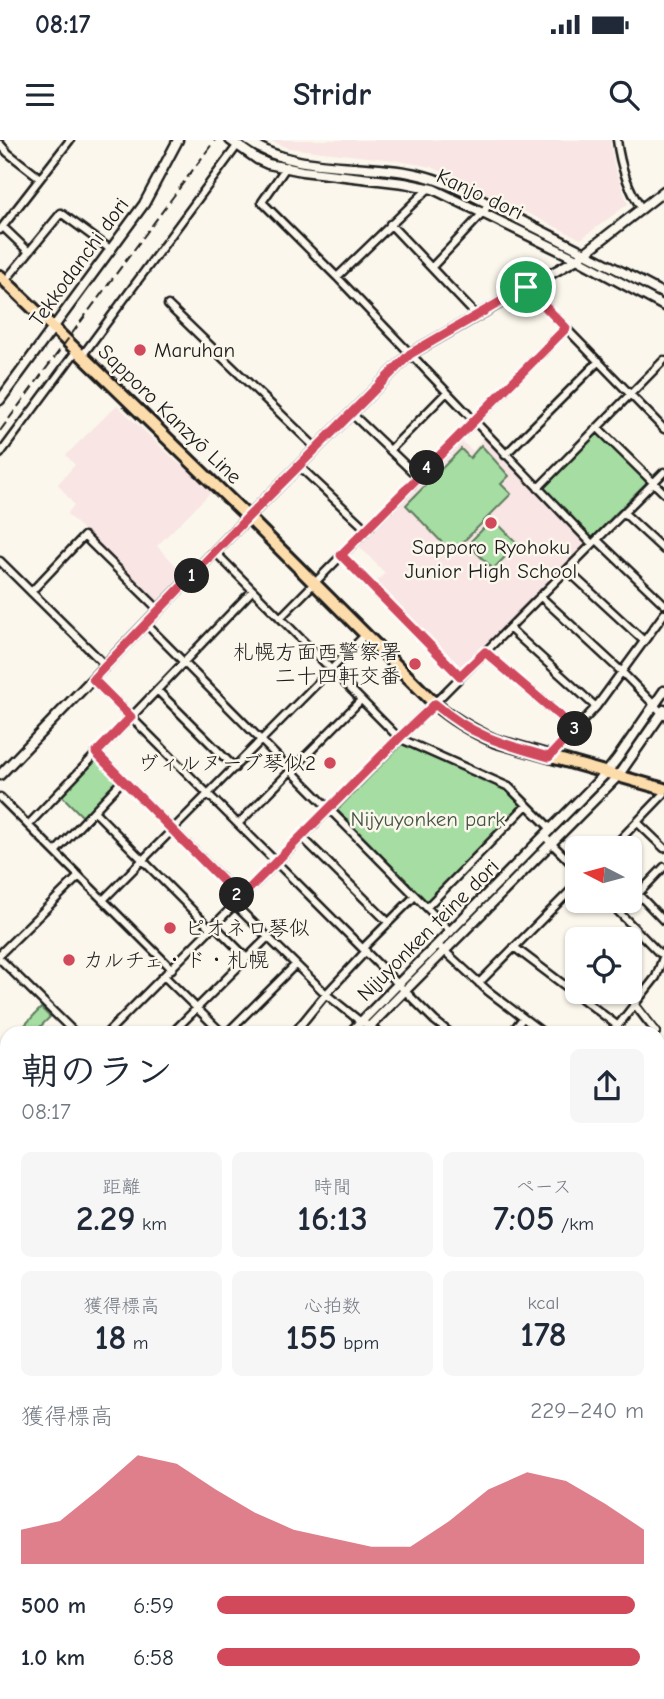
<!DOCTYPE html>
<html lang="ja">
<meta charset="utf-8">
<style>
:root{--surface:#fff;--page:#f6f6f7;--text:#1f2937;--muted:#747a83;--accent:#d1495b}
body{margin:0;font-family:"Comic Neue","Klee One",sans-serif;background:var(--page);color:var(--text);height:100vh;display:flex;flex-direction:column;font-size:26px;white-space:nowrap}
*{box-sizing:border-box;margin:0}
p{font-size:23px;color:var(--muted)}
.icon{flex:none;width:38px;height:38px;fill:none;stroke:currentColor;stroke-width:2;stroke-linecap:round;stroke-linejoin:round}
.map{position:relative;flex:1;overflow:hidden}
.side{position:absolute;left:0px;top:886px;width:665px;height:674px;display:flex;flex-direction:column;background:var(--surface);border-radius:21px 21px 0 0;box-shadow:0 2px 5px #0004}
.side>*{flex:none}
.needle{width:46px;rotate:276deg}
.buttons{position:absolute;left:565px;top:696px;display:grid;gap:14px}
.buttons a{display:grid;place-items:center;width:77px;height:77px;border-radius:10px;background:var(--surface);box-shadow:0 2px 5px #0004;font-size:35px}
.pin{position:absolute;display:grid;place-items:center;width:60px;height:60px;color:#fff;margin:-30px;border:4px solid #fff;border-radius:50%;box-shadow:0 2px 7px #0007}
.km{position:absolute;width:35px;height:35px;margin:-18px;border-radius:50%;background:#222;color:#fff;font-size:19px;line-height:35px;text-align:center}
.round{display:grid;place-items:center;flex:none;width:74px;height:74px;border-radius:10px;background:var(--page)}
.headline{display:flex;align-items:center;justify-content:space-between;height:119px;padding:0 21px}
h1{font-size:38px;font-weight:800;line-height:52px}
.metrics{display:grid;grid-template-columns:repeat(3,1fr);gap:10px;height:119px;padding:7px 21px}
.metrics div{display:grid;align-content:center;border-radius:10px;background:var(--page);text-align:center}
.metrics b{font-size:35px;font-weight:800}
.metrics small{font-size:19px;font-weight:400}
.metrics p{font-size:19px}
.chart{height:196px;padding:14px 21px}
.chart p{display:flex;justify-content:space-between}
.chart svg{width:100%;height:126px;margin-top:7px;fill:var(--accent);opacity:.7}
ul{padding:0 21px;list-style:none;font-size:23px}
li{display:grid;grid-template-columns:112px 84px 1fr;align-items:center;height:52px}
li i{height:18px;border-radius:9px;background:var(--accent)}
.status{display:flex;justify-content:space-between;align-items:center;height:49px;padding:0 35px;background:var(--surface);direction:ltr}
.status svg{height:19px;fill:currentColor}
header{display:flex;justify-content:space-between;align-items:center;height:91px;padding:0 21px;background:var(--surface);font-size:32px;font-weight:800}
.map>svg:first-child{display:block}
</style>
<div class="status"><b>08:17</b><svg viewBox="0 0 49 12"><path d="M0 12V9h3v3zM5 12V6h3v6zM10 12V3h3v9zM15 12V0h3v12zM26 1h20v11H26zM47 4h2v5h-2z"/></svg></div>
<header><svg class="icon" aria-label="menu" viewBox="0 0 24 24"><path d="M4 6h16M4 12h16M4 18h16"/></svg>Stridr<svg class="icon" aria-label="search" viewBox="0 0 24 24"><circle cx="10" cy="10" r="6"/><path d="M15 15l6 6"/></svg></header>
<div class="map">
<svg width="664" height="1559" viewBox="0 0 664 1559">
<rect width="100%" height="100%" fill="#fbf7ec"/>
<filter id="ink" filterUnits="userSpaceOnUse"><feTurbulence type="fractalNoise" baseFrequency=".0143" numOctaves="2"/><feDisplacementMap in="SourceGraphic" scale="14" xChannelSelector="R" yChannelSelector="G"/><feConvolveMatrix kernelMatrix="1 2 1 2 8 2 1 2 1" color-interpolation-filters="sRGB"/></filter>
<g filter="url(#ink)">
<path fill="#f8e5e4" d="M269,0H610L614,26L628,64L581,99L432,27L394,20L288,8Z
M117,265L177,322L189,330L211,352L157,406L183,433L157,463L67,374L74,365L58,344L75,325L66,315Z
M484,297L585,402V405L459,531L375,443L385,433L358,405L460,300L473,311Z"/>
<path fill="#a5dda2" stroke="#607c5f" stroke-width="2" d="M597,294H600L647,342L593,397H590L543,348Z
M481,305L509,336L501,344L511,354L452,413L406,365L461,309L470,318Z
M493,379L518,404L493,429L468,404Z
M402,604L507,650L522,665L427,762L338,671V669Z
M96,620L118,642L83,677L62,656Z
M41,868L50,877L35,892H23L20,890Z"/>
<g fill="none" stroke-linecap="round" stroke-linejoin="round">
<g stroke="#1c1c1c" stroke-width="11">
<path id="minor" d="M617,0C620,24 628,49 642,69
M0,4L8,13L40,38
M287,26L262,62L337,137L592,404
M390,84L477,176
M3,87L29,112
M0,90L70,0
M432,127L482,74L489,64
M337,137L429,48
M5,141L61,73L110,109
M526,147L664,289
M168,165L316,308
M82,216L237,6
M351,273L418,337
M598,288L664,353
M390,310L446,253
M0,314L77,210
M505,315L599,221
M299,326L366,389
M538,348L664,220
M624,373L664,410
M597,400L664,464
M215,412L399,598L509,647L552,690
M341,415L460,536
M0,421L106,526
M567,430L644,501
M31,452L84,396L159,470
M540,456L622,532L664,575
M280,478L566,188
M146,484L451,792
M509,488L596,567
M485,512L575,589
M93,539L435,881L449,892
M157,550L235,628
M96,613L241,758
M549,617L596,567L664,474
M0,657L172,829
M94,671L210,788
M637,682L664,708
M238,684L361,560
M28,685L252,451
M544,696L578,730
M302,697L388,782
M611,709L664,654
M55,712L123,640
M664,727L638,754L664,781
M103,760L366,494
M608,761L658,812L664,815
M235,765L326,854L361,882L370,886L377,892
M427,767L527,665
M214,785L247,818
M438,805L488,851L542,892
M514,807L618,886
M363,808L415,756
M0,814L79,736
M0,819L74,892
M165,837L221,892
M479,843L578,743
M635,865L656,892
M108,892L664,332
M173,892L267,798
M228,892L295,825
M295,892L326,854L366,811
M512,892L523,878
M613,892L656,837L664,815
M658,925L664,921
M0,949L7,956
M658,1006L664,1013
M658,1022L664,1018
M658,1108L664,1115
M0,1167L7,1160
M0,1213L7,1220
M658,1233L664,1238
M658,1316L664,1310
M658,1326L664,1331
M0,1340L7,1347
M658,1364L664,1358
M0,1395L7,1388
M0,1423L7,1416
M658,1455L664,1461
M0,1505L7,1497
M658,1508L664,1502
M66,1552L72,1559
M215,1552L221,1559
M331,1552L337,1559
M557,1552L563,1559
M625,1552L631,1559
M14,1559L29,1552
M132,1559L138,1552
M365,1559L371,1552
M441,1559L447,1552
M485,1559L492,1552
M568,1559L575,1552
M609,1559L615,1552"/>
</g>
<g stroke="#1c1c1c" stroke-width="13">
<path id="tertiary" d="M230,0L257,19L268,24L302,31L404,43L433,49L577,119L664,166
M247,0C297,37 376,19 434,39C461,48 490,65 516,78C566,103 615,128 664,154
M0,260L144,64L178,0
M0,635L248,377L410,214L577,119L664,51
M351,892L606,633L617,619L664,551
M364,892L618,636L664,570
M0,1247L7,1240
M0,1261L7,1254
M469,1552L475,1559"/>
</g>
<g stroke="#1c1c1c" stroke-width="15">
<path id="secondary" d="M0,1081L7,1087"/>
</g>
<g stroke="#1c1c1c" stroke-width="16">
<path id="primary" d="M0,136L248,377L435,564C453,580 473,591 495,601L664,649
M658,1168L664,1161
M283,1559L290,1552"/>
</g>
<use href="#minor" stroke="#fbf7ec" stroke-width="6"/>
<use href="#tertiary" stroke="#fbf7ec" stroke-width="8"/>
<use href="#secondary" stroke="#fbf7ec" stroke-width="10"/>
<use href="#primary" stroke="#fddcac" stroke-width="10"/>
<path stroke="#1c1c1c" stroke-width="2" stroke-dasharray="10 5" stroke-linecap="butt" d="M0,291L215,0"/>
</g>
</g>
<g fill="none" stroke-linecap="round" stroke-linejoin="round" filter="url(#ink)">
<g stroke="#fff" stroke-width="14">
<path id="route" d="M526,147L566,188L341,415L460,536L485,512L575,589L549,617C503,604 472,596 435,564L399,598L240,758L96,613L131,577L93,539L248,377L410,214Z"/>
</g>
<use href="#route" stroke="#d1495b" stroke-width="9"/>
</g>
<g fill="#d1495b" stroke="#fbf7ec" stroke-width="2.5">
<circle cx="140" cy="210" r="7"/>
<circle cx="491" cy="383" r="7"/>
<circle cx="415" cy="524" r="7"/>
<circle cx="330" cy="623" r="7"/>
<circle cx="170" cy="788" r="7"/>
<circle cx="69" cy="820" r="7"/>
</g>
<g text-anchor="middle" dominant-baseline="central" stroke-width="5" stroke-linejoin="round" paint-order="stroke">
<g font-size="21" fill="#1c1c1c" stroke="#fbf7ec">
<text transform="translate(480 54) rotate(25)">Kanjo dori</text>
<text transform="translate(79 122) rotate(-54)">Tekkodanchi dori</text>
<text transform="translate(170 274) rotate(44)">Sapporo Kanzyō Line</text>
<text transform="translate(428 790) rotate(-45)">Nijuyonken teine dori</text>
</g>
<g font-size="21" fill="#1c1c1c" stroke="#fbf7ec" text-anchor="start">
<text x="154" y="210">Maruhan</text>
<text x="491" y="407" text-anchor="middle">Sapporo Ryohoku<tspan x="491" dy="24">Junior High School</tspan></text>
<text x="401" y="512" text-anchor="end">札幌方面西警察署<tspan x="401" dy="24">二十四軒交番</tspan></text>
<text x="316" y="623" text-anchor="end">ヴィルヌーブ琴似2</text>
<text x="184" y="788">ピオネロ琴似</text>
<text x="83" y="820">カルチェ・ド・札幌</text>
</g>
<g font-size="21" fill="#455644" stroke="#fbf7ec">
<text x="428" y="679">Nijyuyonken park</text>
</g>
</g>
</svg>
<div class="buttons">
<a><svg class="needle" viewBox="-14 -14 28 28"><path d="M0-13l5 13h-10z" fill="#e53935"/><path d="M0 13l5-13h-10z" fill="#747a83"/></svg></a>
<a><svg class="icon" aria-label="locate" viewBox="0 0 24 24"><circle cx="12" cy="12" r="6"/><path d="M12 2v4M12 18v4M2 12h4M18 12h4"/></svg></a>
</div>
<div class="pin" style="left:526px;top:147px;background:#1e9e55"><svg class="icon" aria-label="arrive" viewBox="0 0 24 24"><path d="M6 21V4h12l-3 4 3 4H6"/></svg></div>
<b class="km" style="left:192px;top:436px">1</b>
<b class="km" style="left:237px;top:755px">2</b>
<b class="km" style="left:575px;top:589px">3</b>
<b class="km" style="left:427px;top:328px">4</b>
<section class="side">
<div class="headline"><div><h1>朝のラン</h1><p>08:17</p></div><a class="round"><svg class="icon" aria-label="share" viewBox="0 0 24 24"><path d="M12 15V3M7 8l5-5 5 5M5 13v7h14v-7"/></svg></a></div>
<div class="metrics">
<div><p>距離</p><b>2.29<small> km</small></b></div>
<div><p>時間</p><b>16:13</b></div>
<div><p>ペース</p><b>7:05<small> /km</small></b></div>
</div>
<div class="metrics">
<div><p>獲得標高</p><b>18<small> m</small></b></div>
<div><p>心拍数</p><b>155<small> bpm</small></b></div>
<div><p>kcal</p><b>178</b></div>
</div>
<div class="chart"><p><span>獲得標高</span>229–240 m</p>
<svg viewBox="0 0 160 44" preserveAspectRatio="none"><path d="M0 44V32L10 29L20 18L30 6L40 9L50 18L60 26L70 32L80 35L90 38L100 38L110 29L120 18L130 12L140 15L150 23L160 32V44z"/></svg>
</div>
<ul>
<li><b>500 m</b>6:59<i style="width:98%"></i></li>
<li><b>1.0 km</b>6:58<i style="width:99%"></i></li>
</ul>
</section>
</div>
